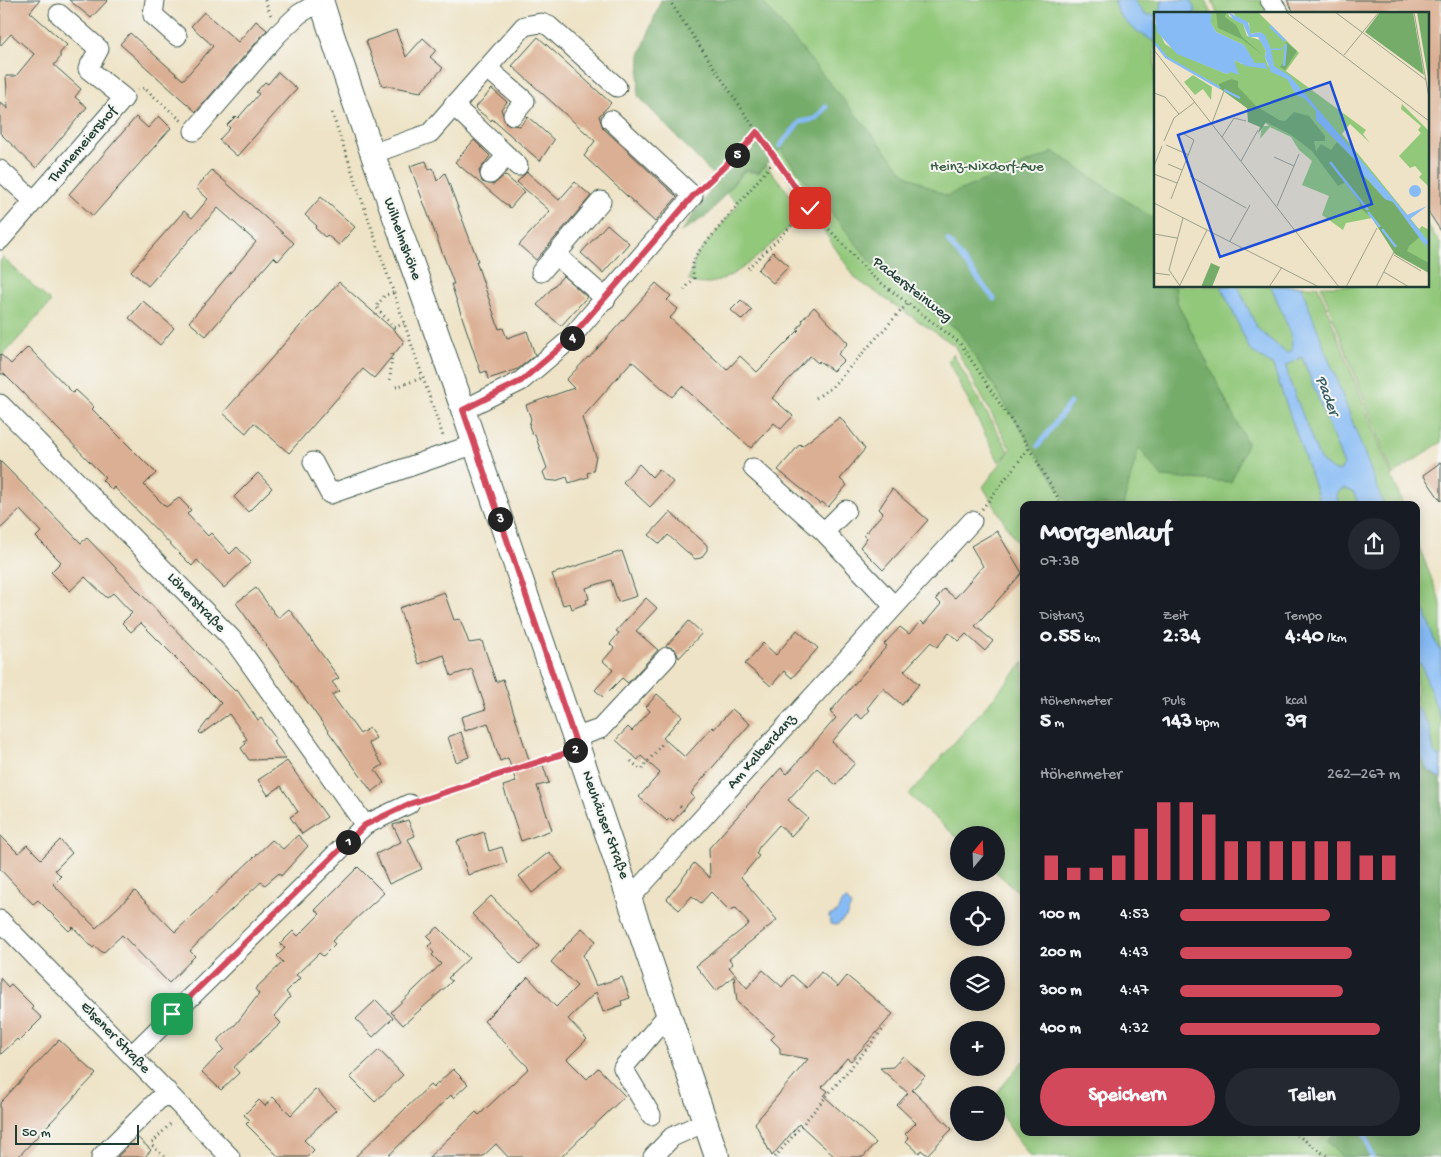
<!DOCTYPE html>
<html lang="de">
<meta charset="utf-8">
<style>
:root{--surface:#171b24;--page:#242831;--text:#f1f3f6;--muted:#9ea1a6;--accent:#d1495b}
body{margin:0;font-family:"Gochi Hand",sans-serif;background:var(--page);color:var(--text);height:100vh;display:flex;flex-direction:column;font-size:19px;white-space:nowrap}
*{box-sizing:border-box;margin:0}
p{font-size:16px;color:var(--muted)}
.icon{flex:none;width:28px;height:28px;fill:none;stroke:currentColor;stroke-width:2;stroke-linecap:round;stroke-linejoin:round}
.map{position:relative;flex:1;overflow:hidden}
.panel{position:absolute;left:1020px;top:501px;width:400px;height:635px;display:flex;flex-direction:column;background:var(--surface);border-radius:10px;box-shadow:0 2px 12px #0003}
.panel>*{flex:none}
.needle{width:32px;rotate:19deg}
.fabs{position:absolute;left:950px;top:826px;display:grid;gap:10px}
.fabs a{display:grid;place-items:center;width:55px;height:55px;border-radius:50%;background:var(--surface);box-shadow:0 2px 12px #0003;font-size:25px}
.scale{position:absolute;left:15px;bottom:12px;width:124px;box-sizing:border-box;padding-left:5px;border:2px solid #1f3d34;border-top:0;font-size:14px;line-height:18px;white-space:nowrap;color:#1f3d34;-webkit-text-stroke:4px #f6f6f2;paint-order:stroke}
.pin{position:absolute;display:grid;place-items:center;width:42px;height:42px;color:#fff;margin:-21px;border-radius:10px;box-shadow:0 2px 8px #0006}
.km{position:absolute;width:25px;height:25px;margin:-12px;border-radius:50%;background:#222;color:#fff;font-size:14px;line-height:25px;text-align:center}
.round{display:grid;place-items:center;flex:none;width:52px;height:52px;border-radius:26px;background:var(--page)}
.head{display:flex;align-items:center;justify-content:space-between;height:85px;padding:0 20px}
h1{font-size:28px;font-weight:700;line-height:38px}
.metrics{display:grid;grid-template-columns:repeat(3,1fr);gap:8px;height:85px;padding:5px 20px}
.metrics div{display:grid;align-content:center}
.metrics b{font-size:21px;font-weight:700}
.metrics small{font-size:14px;font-weight:400}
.metrics p{font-size:14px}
.chart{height:140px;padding:10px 20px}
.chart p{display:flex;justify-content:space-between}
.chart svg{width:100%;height:90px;margin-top:5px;stroke:var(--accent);stroke-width:6}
.cta{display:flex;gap:10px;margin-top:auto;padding:10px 20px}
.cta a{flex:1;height:58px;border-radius:30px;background:var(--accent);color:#fff;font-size:20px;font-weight:700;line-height:58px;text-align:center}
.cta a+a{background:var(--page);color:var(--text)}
ul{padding:0 20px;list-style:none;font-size:16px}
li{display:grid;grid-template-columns:80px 60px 1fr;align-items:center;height:38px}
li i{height:12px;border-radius:6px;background:var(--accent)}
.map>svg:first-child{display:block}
</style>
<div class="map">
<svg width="1441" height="1157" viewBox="0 0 1441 1157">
<rect width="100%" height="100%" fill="#f6f6f2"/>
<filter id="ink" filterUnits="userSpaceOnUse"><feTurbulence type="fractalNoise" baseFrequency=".02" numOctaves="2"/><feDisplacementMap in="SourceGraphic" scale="10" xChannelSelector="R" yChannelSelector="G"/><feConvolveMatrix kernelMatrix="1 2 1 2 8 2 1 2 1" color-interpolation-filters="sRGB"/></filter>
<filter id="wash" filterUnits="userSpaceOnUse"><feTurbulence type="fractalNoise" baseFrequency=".0096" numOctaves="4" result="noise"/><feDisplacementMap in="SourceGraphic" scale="20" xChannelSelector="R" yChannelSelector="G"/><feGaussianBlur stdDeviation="1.12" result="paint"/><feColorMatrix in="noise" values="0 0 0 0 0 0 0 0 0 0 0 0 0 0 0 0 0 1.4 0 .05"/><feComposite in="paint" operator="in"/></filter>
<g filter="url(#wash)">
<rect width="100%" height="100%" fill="#eee3c6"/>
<path fill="#92c87a" stroke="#588257" d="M668,0H1206L1212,14H1155V286H1318L1403,505H1024V554L983,487L1009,452L999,462L948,361L953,354L1009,452L1011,450L954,345L856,279Z
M1212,0H1280L1289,14H1217Z
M766,165L804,212C781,235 723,300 688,280L697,255L739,204L726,193L744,171L759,173Z
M1427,224L1441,245V442L1393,475L1321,286H1427Z
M3,258L51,302L0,359V261Z
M1416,539L1441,603V1157H1030L996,1107L995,1095L1024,1060V1132H1416Z
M1024,662V897L996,872V835H959V839L909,795Z"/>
<path fill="#75ac6a" stroke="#4a744f" d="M661,0H761L905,174L946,196L1054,152L1155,220V286H1175L1177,302L1247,443L1231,482L1162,477L1139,448L1123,505H1069L958,330L916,300L875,267L780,149L759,172L744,170L709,214L681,232L718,180L638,96L640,55Z
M1416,746L1429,773L1441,779V1157H1343L1327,1142L1334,1133L1416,1132Z"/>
<path fill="#87bbf5" stroke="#537c94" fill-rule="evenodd" d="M1114,0H1134L1145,15H1155V42C1138,32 1117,21 1114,0Z
M1162,0H1191L1196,14H1160Z
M1221,286H1238L1257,328L1286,353L1292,351L1291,334L1271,286H1301L1384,505H1359L1354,493L1344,488L1336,493L1339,505H1321L1273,366L1250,350ZM1302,357L1344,465L1340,471H1334L1320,460L1288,377L1287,365Z
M1416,589L1441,653V721L1421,664H1416Z
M1416,706L1429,725L1434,753L1441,758V779C1413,764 1416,733 1416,706Z
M847,900L851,906L846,917L837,925L830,924L829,916L837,912L842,901Z"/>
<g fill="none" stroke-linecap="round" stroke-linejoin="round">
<path stroke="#87bbf5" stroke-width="5" d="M780,146L800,122L815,119L826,107
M948,241L994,299
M1038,446L1070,403
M1364,1132L1372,1157"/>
</g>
<g id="blocks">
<path fill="#dbaf93" d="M0,0H40L30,12L67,45L60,53V58L54,65L81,89L75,97L87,107L36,168L0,133V102L8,109L6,76H16L34,54L11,34L0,46Z
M69,0H108L91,18Z
M1287,0H1441V231L1427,210V14H1295Z
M204,12L238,42L256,21L267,30L196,112L120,44L130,33L183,80L213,46L191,26Z
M396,30L406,57L423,38L436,50L430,57L443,68L421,92L382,85L366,41Z
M538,37L611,103L599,116L603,128L677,197L655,222L584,156L595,141L512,66Z
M278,72L297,89L237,156L219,140L230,128L227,125L236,116L238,118L259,94L256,92L265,82L268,84Z
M492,89L507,102L501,109L506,124L520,126L528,117L554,140L540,161L492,119L491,121L475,108Z
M159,116L171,128L93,216L69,194L136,117L148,128Z
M474,140L490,156L479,171L482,182L493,185L505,175L524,192L510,208L455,162Z
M426,161L429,170L433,168L437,181L445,173L478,261H476L499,329L503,328L507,338L527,331L535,355L518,369L488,379L486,371L481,373L451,284H454L410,166Z
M212,170L294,243L278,261L274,257L206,336L189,322L256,242L235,223L218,208L148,286L131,271L184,211L192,218L208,199L196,188Z
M527,172L559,200L575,182L591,196L536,260L519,245L550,211L517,182Z
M321,197L355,227L339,245L327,235L325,237L315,228L317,226L305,215Z
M607,224L629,243L603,273L581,253Z
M773,252L789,266L773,283L758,270Z
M563,276L587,297L561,326L537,305Z
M339,282L396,332L404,342L374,378L363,369L289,453L254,423L246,433L223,413Z
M656,283L671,296L667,300L678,309L670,318L727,370L740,356L757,372L799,330L797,329L803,322L802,320L814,307L848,343L838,354L844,360L833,371L819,361L818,363L810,356L772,398L793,416L781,429L774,423L751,448L682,386L672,397L632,361L582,418L596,456L593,471L587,473L588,477L569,483L567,477L555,481L546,480L543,472L547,468L535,435L532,434L529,426L531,419L526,405L574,388L566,380L588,357L589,358Z
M741,300L752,310L742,320L731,310Z
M143,301L174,328L160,345L129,318Z
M28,347L73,393L76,390L94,407L92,409L156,473L144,485L166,507L179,498L191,510L187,514L208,536L211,533L230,554L237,547L251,562L224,588L197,560L192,566L114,487L112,490L102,480L105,477L94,466L17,387L4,374H0V354L11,364Z
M840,417L865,449L840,479L847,485L828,507L822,502L820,504L778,470L800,444L802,446Z
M0,461L81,543L87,538L220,676L235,691L237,690L258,720L261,718L276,739L273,741L286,759L249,760L241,748L246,744L244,741L247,739L229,714L201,734L199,732L221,703L141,623L131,632L122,623L132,613L113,593L107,598L85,577L70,591L51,572L61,562L36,537L41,532L20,510L0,529Z
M1441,462V501L1423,475Z
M639,464L652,477L659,469L673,482L650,507L623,482Z
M258,473L272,488L248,512L234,497Z
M892,489L928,520L883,570L860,547L867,538L864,535L883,513L879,509Z
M670,512L707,545V550L701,558L695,559L668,535L660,544L649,535Z
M997,531L1022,573L975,626L993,641L985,651L966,634L959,641L949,633L937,647L931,642L904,671L919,684L902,705L883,688L867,708L870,710L862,719L856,714L832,742L855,763L836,785L817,768L788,800L808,818L791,836L779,825L759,847L756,854L759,856L741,877L777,920L729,959L733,964L729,967L747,988L763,970L782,987L792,975L807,988L821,972L838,987L847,976L893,1014L851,1061L847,1058L822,1087L828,1091L824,1096L876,1143L863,1157H835L799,1124L772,1156L755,1123L808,1059L780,1054V1048L771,1039L775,1035L737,1002L734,976L716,991L696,966L749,924L736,908L729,910L711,892L701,903L692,896L679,910L667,899L694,863L710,878L709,848L781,768L787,774L836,718L830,712L887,646L884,644L900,627L909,634L921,621L924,624L941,604L936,599L944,589L955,598L983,566L971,546Z
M622,551L637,596L618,602L611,580L586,588L589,599L586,600L587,603L572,609L570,603L563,605L552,574Z
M256,588L278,618L289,609L339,678L332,682L339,691L332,695L360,734L369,728L376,738L368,743L383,765L375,770L384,783L372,792L236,603Z
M444,592L454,620L460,619L469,643L482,641L496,682L503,679L532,769L543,765L549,783L537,786L552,830L521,841L503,786L516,782L508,758L500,761L488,723L465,731L461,717L486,709L472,669L451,676L444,655L419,664L399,608Z
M646,598L657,608L636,631L658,650L628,683L622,678L603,697L595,690L613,670L603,661L614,648L610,644L619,633L616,631Z
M689,621L702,633L679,658L675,649L666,646Z
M797,630L818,648L792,678L784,671L771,686L745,664L763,643L776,655Z
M657,694L682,716L663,738L685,757L712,727L714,729L732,709L750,724L693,790L691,794L694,797L673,821L670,818L667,821L639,797L660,773L641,756L638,760L616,740L628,727L632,731L650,711L646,707Z
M461,732L469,757L456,762L448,737Z
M287,761L327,817L302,834L290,817L298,812L281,786L268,795L258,780Z
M408,820L415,836L408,839L422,869L389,884L376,854L401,842L393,825Z
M484,832L489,851L502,847L507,863L468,875L457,841Z
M0,835L18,853L27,845L41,859L60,840L72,853L55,870L61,876L53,884L96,928L135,891L175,932L272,840L283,849L298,835L308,846L281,876L279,873L265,885L261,882L218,922L190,951L195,956L169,983L122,935L103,953L95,946L93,948L73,927L69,931L38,900L33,904L0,869Z
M549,852L563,869L532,893L519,876Z
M358,867L384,893L332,941L335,944L323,956L319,953L296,975L300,978L286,992L290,997L274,1016L281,1023L234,1067L239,1073L221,1090L202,1072L224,1049L217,1041L236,1024L259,994L255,989L283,962L277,956L285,948L280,944L293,931L298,936L320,914L315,910Z
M491,896L539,946L520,964L472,914Z
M438,927L469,958L448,978L452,981L447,986L403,1025L391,1012L441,964L432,955L434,953L428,946L433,942L427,936Z
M582,928L596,941L583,955L596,986L622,977L630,998L621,1001L622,1005L603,1012L596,992L568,1019L587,1039L567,1059L587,1079L598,1068L625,1096L561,1157H508L496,1144L482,1157H429L476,1112L479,1115L529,1068L484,1021L528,977L556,1007L577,986L551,962Z
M0,978L8,987L11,984L33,1006L31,1008L42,1018L19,1041L17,1039L0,1055Z
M376,1000L393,1018L373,1037L356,1019Z
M59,1040L96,1074L18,1157H0V1103Z
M379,1050L403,1075L375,1102L350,1077Z
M903,1056L925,1076L912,1090L952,1129L927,1155L921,1150L919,1153L906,1141L909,1138L905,1134L916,1123L897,1105L908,1093L880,1068L893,1067Z
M453,1069L468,1084L453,1098L451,1095L387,1157H355L430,1085L433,1088Z
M316,1089L336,1110L304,1140L314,1150L307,1157H279L246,1124L250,1120L244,1115L259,1100L265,1106L273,1097L291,1115Z
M137,1137L151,1150L145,1157H117Z"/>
</g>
</g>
<g filter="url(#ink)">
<use href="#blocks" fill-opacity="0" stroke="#3e564a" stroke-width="1"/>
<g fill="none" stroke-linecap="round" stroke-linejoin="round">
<g stroke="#3e564a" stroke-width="21">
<path id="minor" d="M155,0L153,15L177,36
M1270,0L1280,14
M487,68L525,101L513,115
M453,105L518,166
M194,131L278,34L299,14L323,0
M372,154L430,133L524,26L541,23L549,26L617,87
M0,170L34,201
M490,174L507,156
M0,240L124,98L88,69L99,49L59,14
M556,255L606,299
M541,272L601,201
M0,404L234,641L365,825
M463,410L521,381L567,342L693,196L611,120
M313,462L330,494L475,444
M753,468L824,532L894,606
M824,532L846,510
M574,738L600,729L667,657
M630,898L972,521
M0,920L230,1157
M132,1055L365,825L409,804
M651,1115L623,1068L669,1013
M101,1157L167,1091
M653,1157L672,1137L705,1122"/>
</g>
<g stroke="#3e564a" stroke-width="26">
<path id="major" d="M321,0C366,145 422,286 470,430C551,673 635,915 717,1157"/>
</g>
<path stroke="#3e564a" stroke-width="3" stroke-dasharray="1 4" stroke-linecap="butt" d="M265,0L272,18
M669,0L804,202L872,276L960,343L1029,448L1062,505
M138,91L144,88L182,121
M332,113L444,439
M705,185L743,149L757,132
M748,268L810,208
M684,290L694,278L692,266L696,255L770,166L777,162
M393,293L385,295L376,307L394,327L404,324
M390,380L392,354
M396,387L422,378
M816,398L832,387L907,304
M982,509L1029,448
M631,761L641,770L666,739
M424,799L561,755
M680,806L685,812
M1293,1132L1328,1157
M164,1157L151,1144L171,1123
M775,1157L885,1027"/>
<use href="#minor" stroke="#fff" stroke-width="19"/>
<use href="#major" stroke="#fff" stroke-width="24"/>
</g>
</g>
<g fill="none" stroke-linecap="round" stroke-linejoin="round" filter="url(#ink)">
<g stroke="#fff" stroke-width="10">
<path id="route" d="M172,1014L365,825L409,804L578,749L463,410L521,381L567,342L693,196L743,149L757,132L810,208"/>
</g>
<use href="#route" stroke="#d1495b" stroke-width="6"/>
</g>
<g text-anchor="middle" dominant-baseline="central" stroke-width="4" stroke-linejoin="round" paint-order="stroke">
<g font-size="15" fill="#1f3d34" stroke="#f6f6f2">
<text transform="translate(83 145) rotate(-49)">Thunemeiershof</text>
<text transform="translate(402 239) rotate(70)">Wilhelmshöhe</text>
<text transform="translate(912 290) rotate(38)">Padersteinweg</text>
<text transform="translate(196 603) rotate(46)">Löherstraße</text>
<text transform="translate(762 752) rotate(-48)">Am Kalberdanz</text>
<text transform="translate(605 825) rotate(70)">Neuhäuser Straße</text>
<text transform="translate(115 1038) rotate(46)">Elsener Straße</text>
</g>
<g font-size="15" fill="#3c6046" stroke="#f6f6f2">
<text x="987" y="167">Heinz-Nixdorf-Aue</text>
</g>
<g font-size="16" font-style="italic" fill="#395c64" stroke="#f6f6f2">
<text transform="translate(1326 396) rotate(69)">Pader</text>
</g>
</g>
<g transform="translate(1154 12)">
<rect width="275" height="275" fill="#eee3c6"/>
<path d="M57,0H74L75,4L89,12L93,24L106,28L112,39L111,45L114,54H120L112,26L106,20L96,22L95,11L82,5L79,0H104L145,41L132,59L212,118L209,122L216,131L196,112L188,122L265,217L268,214L275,218V261L241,242L218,206L192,211L189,218L168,203L175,184L148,173L158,149L145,138L137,125L116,115L106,127L108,114H115L74,81L11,45L0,31V9L11,32L34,46L73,62L81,54L80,48L88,52L100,51L90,33L62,20L57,11ZM39,63L58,75L57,88L49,77L41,83L30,70ZM248,92L275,119V175L265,165L268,162L261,154L256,156L245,144L267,121L264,118L267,114L247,97Z" fill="#92c87a"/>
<path d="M62,0H72L71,5L82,13L88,25L110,44L88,27L64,16ZM226,0H259L270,63L211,20ZM263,0H275V71ZM132,30L143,39L131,58L126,55L131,49ZM77,67L84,69V75L102,94L125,108L131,109L140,100L155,104L171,124V129H160L162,139L167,132L177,138L183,130L206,153L207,161L231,187L239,190L267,224L255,234L253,239L275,251V261L241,242L218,206L205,195L206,191L192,170L184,174L158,139L137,123L112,110L104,122L106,115L94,110L93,96L65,76V72ZM57,251L66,255L58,275H47Z" fill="#75ac6a"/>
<path d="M1,0H57V11L62,20L90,33L101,51H111L113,57L92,54L80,48L85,63L77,60L73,62L23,42L3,20ZM74,0L94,10L97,22L106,20L111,23L117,37L123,36L126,37L132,33L127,38H117L120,54L136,64L253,203L273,194L256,207L275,230V234L270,230L275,239L239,190L231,187L208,161L206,153L162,108V99L150,86L142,83L133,67L117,60L111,45L112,39L104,25H95L89,12L80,8ZM255 179a6 6 0 1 1 12 0a6 6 0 1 1-12 0Z" fill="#87bbf5"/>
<path fill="none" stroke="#87bbf5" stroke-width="2.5" d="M116,14L131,29M0,30L12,45L66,76M130,54L132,32M70,78L86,86M176,150L214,198M214,200L226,215M228,217L242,235"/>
<path fill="none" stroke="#9ba18c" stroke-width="1" d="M132,0L275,109M181,0L272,68M260,0L275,86M0,38L185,275M190,43L225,0M0,81L11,85L25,102M58,111L70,79M68,125L80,106L92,109M10,129L20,106L41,90M12,133L35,143M120,145L140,154M87,149L104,118M14,152L28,158M0,154L8,134M0,162L23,171M36,164L92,196M17,187L40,128L30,122M0,191L165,275M123,194L145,142M0,222L23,226M76,229L96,193M240,243L267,259M230,260L255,275M0,261L16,263M26,274L15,258L29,206M25,275L53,218M115,275L128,255M192,275L223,216M222,275L240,240"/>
<path fill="#1d4ed8" fill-opacity="0.15" stroke="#1d4ed8" stroke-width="2.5" d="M176,70L218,192L66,245L24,123Z"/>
<rect width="275" height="275" fill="none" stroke="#1f3d34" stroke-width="2.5"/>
</g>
</svg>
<div class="fabs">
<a><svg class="needle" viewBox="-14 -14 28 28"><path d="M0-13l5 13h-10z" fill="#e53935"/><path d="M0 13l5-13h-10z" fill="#9ea1a6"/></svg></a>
<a><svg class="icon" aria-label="locate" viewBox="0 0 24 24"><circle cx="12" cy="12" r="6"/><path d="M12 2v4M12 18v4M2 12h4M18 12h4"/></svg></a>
<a><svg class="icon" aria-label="layers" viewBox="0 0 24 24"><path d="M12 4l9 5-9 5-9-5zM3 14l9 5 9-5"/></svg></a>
<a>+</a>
<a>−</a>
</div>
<div class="scale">50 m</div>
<div class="pin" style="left:172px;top:1014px;background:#1e9e55"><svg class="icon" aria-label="arrive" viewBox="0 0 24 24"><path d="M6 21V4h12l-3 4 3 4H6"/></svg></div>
<div class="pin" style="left:810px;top:208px;background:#d93025"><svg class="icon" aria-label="check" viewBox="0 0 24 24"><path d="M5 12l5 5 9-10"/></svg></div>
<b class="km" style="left:348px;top:842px">1</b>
<b class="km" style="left:575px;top:750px">2</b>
<b class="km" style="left:500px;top:519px">3</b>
<b class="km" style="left:572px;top:338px">4</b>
<b class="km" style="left:737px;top:155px">5</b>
<section class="panel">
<div class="head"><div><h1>Morgenlauf</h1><p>07:38</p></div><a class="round"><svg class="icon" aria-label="share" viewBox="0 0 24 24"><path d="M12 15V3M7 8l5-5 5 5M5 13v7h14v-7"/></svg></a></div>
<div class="metrics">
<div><p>Distanz</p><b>0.55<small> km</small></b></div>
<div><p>Zeit</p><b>2:34</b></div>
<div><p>Tempo</p><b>4:40<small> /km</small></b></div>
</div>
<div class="metrics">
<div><p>Höhenmeter</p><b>5<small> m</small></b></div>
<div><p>Puls</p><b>143<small> bpm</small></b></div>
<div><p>kcal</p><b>39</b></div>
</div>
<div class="chart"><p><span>Höhenmeter</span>262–267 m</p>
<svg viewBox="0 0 160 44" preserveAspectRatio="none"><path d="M5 44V32M15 44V38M25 44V38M35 44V32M45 44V19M55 44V6M65 44V6M75 44V12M85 44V25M95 44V25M105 44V25M115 44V25M125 44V25M135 44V25M145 44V32M155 44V32"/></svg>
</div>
<ul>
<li><b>100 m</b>4:53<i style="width:68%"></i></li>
<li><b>200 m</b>4:43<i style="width:78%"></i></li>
<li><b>300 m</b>4:47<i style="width:74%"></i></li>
<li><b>400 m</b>4:32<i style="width:91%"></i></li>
</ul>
<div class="cta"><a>Speichern</a><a>Teilen</a></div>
</section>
</div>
